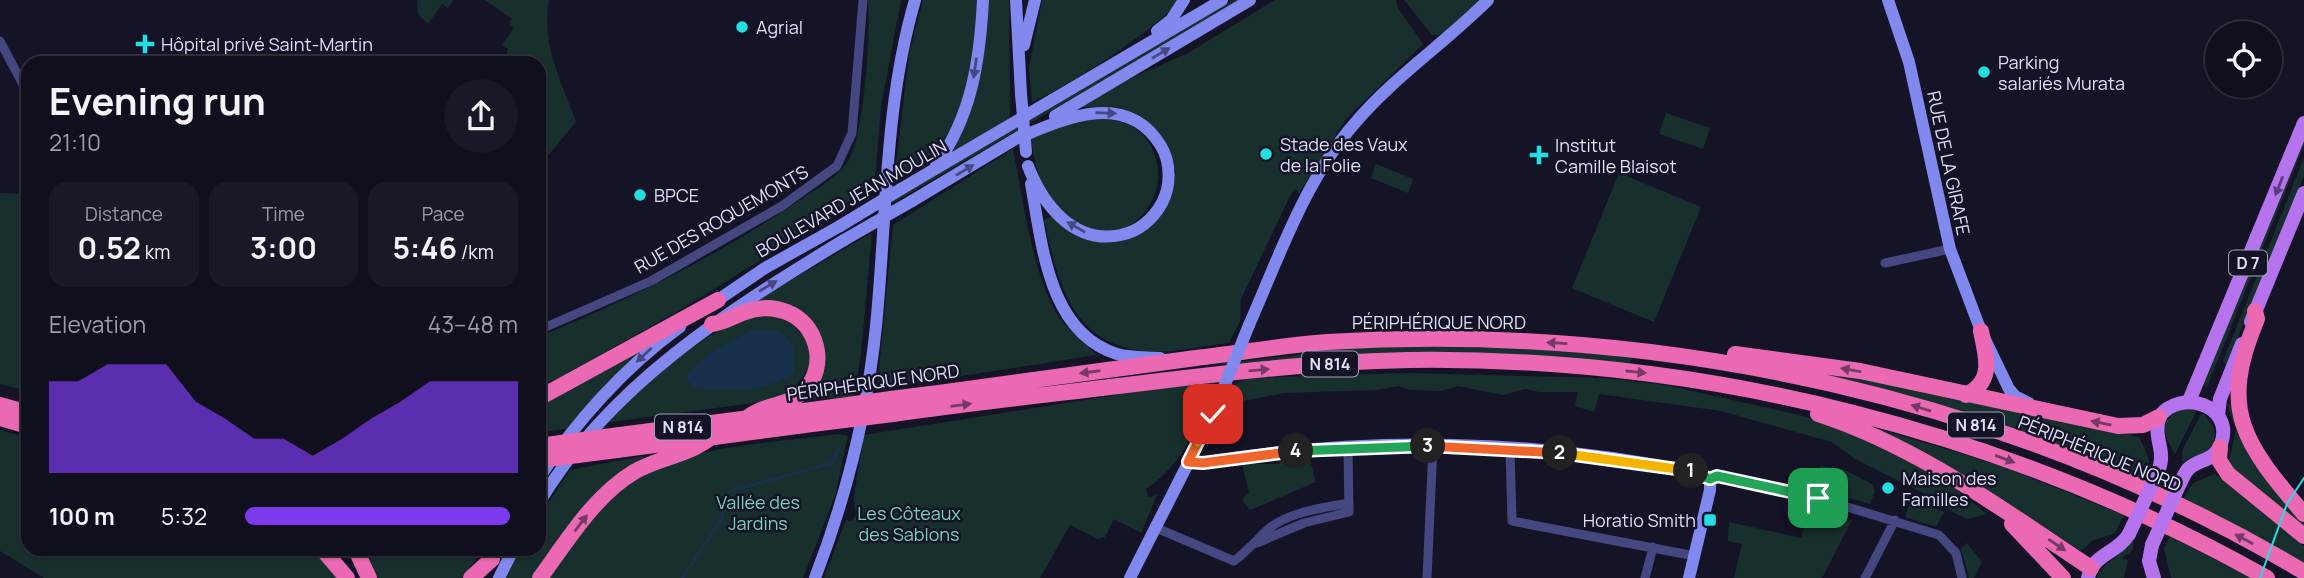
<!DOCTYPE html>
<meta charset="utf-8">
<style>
:root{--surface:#100f1d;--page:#191826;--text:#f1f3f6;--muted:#9c9ca4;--line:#302f3b;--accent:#7c3aed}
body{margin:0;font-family:Manrope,sans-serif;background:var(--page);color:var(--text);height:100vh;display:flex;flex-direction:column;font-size:26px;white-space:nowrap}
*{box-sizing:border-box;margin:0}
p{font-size:23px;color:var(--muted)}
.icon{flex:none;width:38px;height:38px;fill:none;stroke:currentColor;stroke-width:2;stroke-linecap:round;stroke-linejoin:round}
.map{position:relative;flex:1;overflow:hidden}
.side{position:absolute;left:21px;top:56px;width:525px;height:500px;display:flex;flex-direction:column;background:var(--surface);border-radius:21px;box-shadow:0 2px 5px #0004,0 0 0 2px var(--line)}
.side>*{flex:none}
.buttons{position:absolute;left:2205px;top:21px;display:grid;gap:14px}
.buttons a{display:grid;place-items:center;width:77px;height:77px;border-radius:50%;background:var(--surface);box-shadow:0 2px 5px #0004,0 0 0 2px var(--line);font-size:35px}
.pin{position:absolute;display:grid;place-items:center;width:60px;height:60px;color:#fff;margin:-30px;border-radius:14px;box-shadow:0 4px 10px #0006}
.km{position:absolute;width:35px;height:35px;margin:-18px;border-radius:50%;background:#222;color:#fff;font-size:19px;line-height:35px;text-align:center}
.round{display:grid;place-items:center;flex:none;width:74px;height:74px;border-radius:37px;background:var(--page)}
.head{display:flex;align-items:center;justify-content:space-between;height:119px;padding:0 28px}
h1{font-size:38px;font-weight:700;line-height:52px}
.stats{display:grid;grid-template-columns:repeat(3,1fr);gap:10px;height:119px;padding:7px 28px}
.stats div{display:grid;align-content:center;border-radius:18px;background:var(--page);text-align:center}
.stats b{font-size:30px;font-weight:700}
.stats small{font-size:19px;font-weight:400}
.stats p{font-size:19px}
.chart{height:196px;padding:14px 28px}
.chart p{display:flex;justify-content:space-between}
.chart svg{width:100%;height:126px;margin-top:7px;fill:var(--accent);opacity:.7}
ul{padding:0 28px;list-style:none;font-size:23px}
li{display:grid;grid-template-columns:112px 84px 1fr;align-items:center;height:52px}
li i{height:18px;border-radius:9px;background:var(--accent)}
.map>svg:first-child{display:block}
</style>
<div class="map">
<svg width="2304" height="578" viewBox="0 0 2304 578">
<rect width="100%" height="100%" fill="#151427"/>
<path fill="#17302d" d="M417,0H453L448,8L442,4L428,24L418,14Z
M485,0H549C541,45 561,80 576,122L539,166V63H504L508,49L502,45L514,28L509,24L512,19Z
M868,0H901L881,107L874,191L678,311L559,378L539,386V337C630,299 716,257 797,202C815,190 839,177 850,158C864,130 871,33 868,0Z
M923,0H979C972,57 971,129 919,163C911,169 905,174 895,173L909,55Z
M989,0H1009L1010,118L949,155C978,105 986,58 989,0Z
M1042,0H1178C1165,25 1060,91 1032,102L1029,68Z
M1232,0H1241L893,203V200Z
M1275,0H1396L1398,8L1423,44L1346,119L1299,193L1295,189L1291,194L1241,299L1240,321L1229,343C1202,346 1170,354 1143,351C1070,342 1058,281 1044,220L1052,216L1091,240L1122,241L1144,232L1167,206L1176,172L1161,134L1140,115L1117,107H1078L1129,79L1188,53Z
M1404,0H1481L1445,34L1432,35Z
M1666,113L1710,128L1703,149L1659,134Z
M1098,117C1108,120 1121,121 1130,125C1145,133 1154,148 1157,163C1166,199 1130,243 1091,232C1049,220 1035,174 1031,137L1070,121Z
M2304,135V145L2207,387L2202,385Z
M1013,149C1022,194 1034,286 1062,321C1072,334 1085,344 1097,355L877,389L893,225Z
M2304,158V176L2226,366L2223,361Z
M1376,164L1413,179L1408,193L1371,178Z
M1619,173L1701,207L1654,322L1572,288Z
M20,187L28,196V391L0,384V193L19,194Z
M872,233L861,354L854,397L800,400L808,393L812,327L746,306Z
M775,315C825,339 820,373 776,400L604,423C651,381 708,318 775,315Z
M674,326L570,428L539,433V404Z
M1439,343L1633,355L1629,367L1344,358L1207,365L1376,346Z
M1784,367L1889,382L2139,437C2147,454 2154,463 2145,481L2062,447L1910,396Z
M1407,373L1602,378L1666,385L1803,416L1867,438L1931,470L1987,514L1968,519L1954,513L1939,501L1855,459L1832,442L1721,411L1599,394L1594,412L1575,406L1578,392H1539L1525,389L1503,395L1458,386L1442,391L1410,390L1398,386L1377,390L1284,393L1233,403L1227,396L1236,383L1250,378Z
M1217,379C1200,421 1185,463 1146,489L1148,497L1157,495L1141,533L1114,519L1105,537L1098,539L1070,525L1040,578H824L846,520L852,521L856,515L854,496L864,435Z
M2227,404H2232L2270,480L2304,522V527L2237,474L2229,461L2236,429Z
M2185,409L2197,410L2175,454C2164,435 2156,418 2185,409Z
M2202,412L2214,428C2218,456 2197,451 2182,463V451Z
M1875,428L1999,465L2124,515L2115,533L2092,541L2081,551L1952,468Z
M0,430L28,438V550H318L341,578H44L0,551Z
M838,434L848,436L835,496L803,578H544C569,546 592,508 625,484C677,446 775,443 838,434Z
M643,456L645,463L536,578H506L520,550H539V517L570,470Z
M1309,457L1316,482L1250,510L1242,500L1249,492L1242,464H1279L1281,459Z
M1820,466L1845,470L1872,484L1875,491L1870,504L1815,488Z
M2215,474L2304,546V563L2183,499L2193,483Z
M1911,498L1944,512L1936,527L1905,517Z
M1852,520L1822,578H1734L1742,544L1728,541L1729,522L1801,538L1804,525Z
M2170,536L2250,578H2171L2164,549Z
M2133,540V550L2122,558L2128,560L2124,578H2097C2103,561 2123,556 2133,540Z
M1967,543L1982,562L1974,578H1969L1961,549Z
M364,550H482L462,578H378Z"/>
<path fill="#18304c" d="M752,330L780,331L794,346V373C763,393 729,392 694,388L688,381V374L711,352Z"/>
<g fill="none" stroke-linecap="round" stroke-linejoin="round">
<path stroke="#18304c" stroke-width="2.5" d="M725,496L731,491L832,463L839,448
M682,578L721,520L725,505"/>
<path stroke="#454880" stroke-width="9" d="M0,41L28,94
M1885,263L1950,249
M539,330L651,281L782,206L837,166L852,133L863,0
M1510,449L1512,521L1695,556
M1710,479L1717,476L1818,498L1939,535L1956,553L1962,578
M1154,527L1234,561C1246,552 1255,542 1266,531C1287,512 1322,508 1349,503
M1257,543L1304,523L1349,512L1348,448
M1427,578L1433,446
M1645,578L1653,547
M1865,578L1895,520"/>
<path stroke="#8188ee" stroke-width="12" d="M1016,0L1021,94
M1888,0L1909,62L1950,249L1981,331L2009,389L2015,396L2029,403
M1157,31L1171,20L1184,0
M1024,45L1035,0
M1055,116L1250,0
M1018,138C1065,118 1127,90 1161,146C1171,163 1171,186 1162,203C1153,219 1139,231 1121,235C1074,245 1043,205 1028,166
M936,165C972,116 980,59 983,0
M1031,184C1042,243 1048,333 1117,354C1131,358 1146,357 1160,358
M901,189L1222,0
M912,201L1024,134
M712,304L765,268L840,226
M1249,325C1279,257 1305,180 1355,123C1394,77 1445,43 1488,0
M1188,462L1203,463C1365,435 1541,439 1702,474L1710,479V490L1689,578
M539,478C576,421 625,367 680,327
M539,503C609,385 729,310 844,240
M499,578L513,550
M815,578C847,495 867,415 876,326C887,217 884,106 915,0
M1130,578L1213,414"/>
<path stroke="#b573ed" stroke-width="14" d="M2251,322L2304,193
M2189,401L2304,123
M2218,415L2220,399L2242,344
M2158,472C2167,449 2153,442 2159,417C2180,388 2235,405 2221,444C2214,462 2200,458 2188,469C2185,473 2182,479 2180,483
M2152,545L2149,561L2154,578
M2088,578C2093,553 2117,554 2129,534"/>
<path stroke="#eb69b2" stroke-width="16" d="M2255,311L2257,319C2218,411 2244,443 2304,514
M712,324C723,323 732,317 742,313C773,301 807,312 816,346C820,362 816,379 804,391C787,407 764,404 747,418
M1735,354L1860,371L2118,426L2143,425L2159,417
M1966,395C1995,381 1986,357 1981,331
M539,398L718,300
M891,399C993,386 1095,371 1196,358C1240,353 1284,345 1327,342C1665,322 2012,398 2304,572
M0,405L28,413
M893,414C969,403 1044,395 1119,386C1215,374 1312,362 1409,360C1707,356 2008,432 2267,578
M1818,414C1919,447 2003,510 2091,568
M0,418L28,426
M620,435L819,409
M2220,447L2219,460L2228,474L2304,536
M617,450L820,423
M2012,524L2063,578
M323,550L347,578
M356,550L369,578
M471,578L492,559
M540,578C567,541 594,496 634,472C662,456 686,457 713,436"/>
<path stroke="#23dfe2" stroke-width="2" d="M2260,578L2287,504L2304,478"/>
<path stroke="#8188ee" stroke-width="12" d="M1021,94L1026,152
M840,226L901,189
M844,240L912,201
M1213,414L1249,325"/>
<path stroke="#b573ed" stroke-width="14" d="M2129,534L2158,472
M2152,545L2180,483"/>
<path stroke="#eb69b2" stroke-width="16" d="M819,409L891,399
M820,423L893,414
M539,446L620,435
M539,460L617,450"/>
</g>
<defs><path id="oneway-solid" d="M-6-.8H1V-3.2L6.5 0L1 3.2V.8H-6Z" transform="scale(1.75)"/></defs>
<g fill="#464881">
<use href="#oneway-solid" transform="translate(1161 53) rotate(-31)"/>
<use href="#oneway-solid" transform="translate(975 68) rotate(98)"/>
<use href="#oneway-solid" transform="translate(1106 113) rotate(2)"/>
<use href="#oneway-solid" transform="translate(965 170) rotate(-31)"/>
<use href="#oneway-solid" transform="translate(1076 227) rotate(-150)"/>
<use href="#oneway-solid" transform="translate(768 286) rotate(-31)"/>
<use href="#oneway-solid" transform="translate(644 355) rotate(137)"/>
</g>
<use fill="#5d3f80" href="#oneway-solid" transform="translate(2279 186) rotate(111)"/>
<g fill="#753a66">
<use href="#oneway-solid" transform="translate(1557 343) rotate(-177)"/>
<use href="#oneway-solid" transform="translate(1259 370) rotate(-5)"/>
<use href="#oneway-solid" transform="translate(1851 370) rotate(-170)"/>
<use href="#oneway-solid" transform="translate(1090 372) rotate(172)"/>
<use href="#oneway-solid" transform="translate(1636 372) rotate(6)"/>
<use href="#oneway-solid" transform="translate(961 405) rotate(-7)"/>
<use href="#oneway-solid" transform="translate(1921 408) rotate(-163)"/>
<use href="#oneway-solid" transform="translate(2101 423) rotate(-169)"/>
<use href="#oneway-solid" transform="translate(2005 459) rotate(20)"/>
<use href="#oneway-solid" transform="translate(581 523) rotate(-53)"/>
<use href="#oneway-solid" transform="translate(2244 539) rotate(-152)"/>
<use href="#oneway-solid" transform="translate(2057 545) rotate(34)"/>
</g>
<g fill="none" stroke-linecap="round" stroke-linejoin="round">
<g stroke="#fff" stroke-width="14">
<path id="split-1" d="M1691,471L1710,479L1717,476L1818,498"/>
</g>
<g stroke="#fff" stroke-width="14">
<path id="split-2" d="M1560,453L1691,471"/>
</g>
<g stroke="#fff" stroke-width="14">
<path id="split-3" d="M1428,446L1560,453"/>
</g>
<g stroke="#fff" stroke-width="14">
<path id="split-4" d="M1296,451L1428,446"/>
</g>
<g stroke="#fff" stroke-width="14">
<path id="split-5" d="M1198,442L1188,462L1203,463L1296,451"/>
</g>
<g stroke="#fff" stroke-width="14">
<path id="split-6" d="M1198,442L1213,414"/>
</g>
<use href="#split-1" stroke="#22a559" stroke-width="9"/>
<use href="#split-2" stroke="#f5b400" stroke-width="9"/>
<use href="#split-3" stroke="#f0652b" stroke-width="9"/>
<use href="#split-4" stroke="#22a559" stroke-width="9"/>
<use href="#split-5" stroke="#f0652b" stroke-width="9"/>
<use href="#split-6" stroke="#f5b400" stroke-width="9"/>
</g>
<g fill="#23dfe2" stroke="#151427" stroke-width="2.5">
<circle cx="742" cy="27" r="7"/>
<path d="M141.5 33.5h7v7h7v7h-7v7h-7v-7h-7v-7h7z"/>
<circle cx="1984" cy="72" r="7"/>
<circle cx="1266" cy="154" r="7"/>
<path d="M1535.5 144.5h7v7h7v7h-7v7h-7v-7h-7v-7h7z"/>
<circle cx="640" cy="195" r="7"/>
<circle cx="1888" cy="488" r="7"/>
<rect x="1703" y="513" width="14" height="14" rx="3.5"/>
</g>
<g text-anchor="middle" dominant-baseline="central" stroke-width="5" stroke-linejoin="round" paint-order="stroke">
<g fill="#151427" stroke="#a2a1bb" stroke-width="2">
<rect x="2229" y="250.5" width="38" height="25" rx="5"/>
<rect x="1302" y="351.5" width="56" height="25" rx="5"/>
<rect x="1948" y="412.5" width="56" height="25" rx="5"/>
<rect x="655" y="414.5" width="56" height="25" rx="5"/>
</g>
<g font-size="16" font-weight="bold" fill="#dfdefb">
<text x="2248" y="263">D 7</text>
<text x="1330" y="364">N 814</text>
<text x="1976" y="425">N 814</text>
<text x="683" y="427">N 814</text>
</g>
<g font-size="18" fill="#dfdefb" stroke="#151427" text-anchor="start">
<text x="756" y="27">Agrial</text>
<text x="161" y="44">Hôpital privé Saint-Martin</text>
<text x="1998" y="62">Parking<tspan x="1998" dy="21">salariés Murata</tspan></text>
<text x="1280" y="144">Stade des Vaux<tspan x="1280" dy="21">de la Folie</tspan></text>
<text x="1555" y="145">Institut<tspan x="1555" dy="21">Camille Blaisot</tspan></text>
<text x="654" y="195">BPCE</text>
<text x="1902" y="478">Maison des<tspan x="1902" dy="21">Familles</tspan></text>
<text x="1696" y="520" text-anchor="end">Horatio Smith</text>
</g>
<g font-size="18" fill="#dfdefb" stroke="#151427">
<text transform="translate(1949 163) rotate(78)">RUE DE LA GIRAFE</text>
<text transform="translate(851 198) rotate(-30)">BOULEVARD JEAN MOULIN</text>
<text transform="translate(721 219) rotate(-30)">RUE DES ROQUEMONTS</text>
<text x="1439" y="322">PÉRIPHÉRIQUE NORD</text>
<text transform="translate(873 382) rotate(-8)">PÉRIPHÉRIQUE NORD</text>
<text transform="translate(2100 453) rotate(22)">PÉRIPHÉRIQUE NORD</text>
</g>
<g font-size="18" fill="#72d2b2" stroke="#151427">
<text x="758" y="502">Vallée des<tspan x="758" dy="21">Jardins</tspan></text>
<text x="909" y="513">Les Côteaux<tspan x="909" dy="21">des Sablons</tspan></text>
</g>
</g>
</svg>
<div class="buttons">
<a><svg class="icon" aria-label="locate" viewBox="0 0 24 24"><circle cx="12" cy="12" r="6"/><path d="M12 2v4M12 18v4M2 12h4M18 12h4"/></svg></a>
</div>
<div class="pin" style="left:1818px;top:498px;background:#1e9e55"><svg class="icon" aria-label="arrive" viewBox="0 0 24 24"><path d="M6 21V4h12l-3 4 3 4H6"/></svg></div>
<div class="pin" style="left:1213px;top:414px;background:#d93025"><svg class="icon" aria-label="check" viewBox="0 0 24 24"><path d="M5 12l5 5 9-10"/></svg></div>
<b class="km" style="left:1691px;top:471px">1</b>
<b class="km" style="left:1560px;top:453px">2</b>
<b class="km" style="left:1428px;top:446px">3</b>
<b class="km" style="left:1296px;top:451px">4</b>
<section class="side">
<div class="head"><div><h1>Evening run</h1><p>21:10</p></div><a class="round"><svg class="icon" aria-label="share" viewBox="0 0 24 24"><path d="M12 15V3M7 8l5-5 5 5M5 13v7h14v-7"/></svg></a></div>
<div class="stats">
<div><p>Distance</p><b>0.52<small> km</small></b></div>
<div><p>Time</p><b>3:00</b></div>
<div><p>Pace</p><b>5:46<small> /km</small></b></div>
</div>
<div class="chart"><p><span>Elevation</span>43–48 m</p>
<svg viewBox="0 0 160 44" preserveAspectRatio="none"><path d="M0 44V12L10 12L20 6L30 6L40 6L50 19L60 25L70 32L80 32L90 38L100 32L110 25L120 19L130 12L140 12L150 12L160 12V44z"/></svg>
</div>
<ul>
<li><b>100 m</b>5:32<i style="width:97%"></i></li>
</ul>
</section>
</div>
